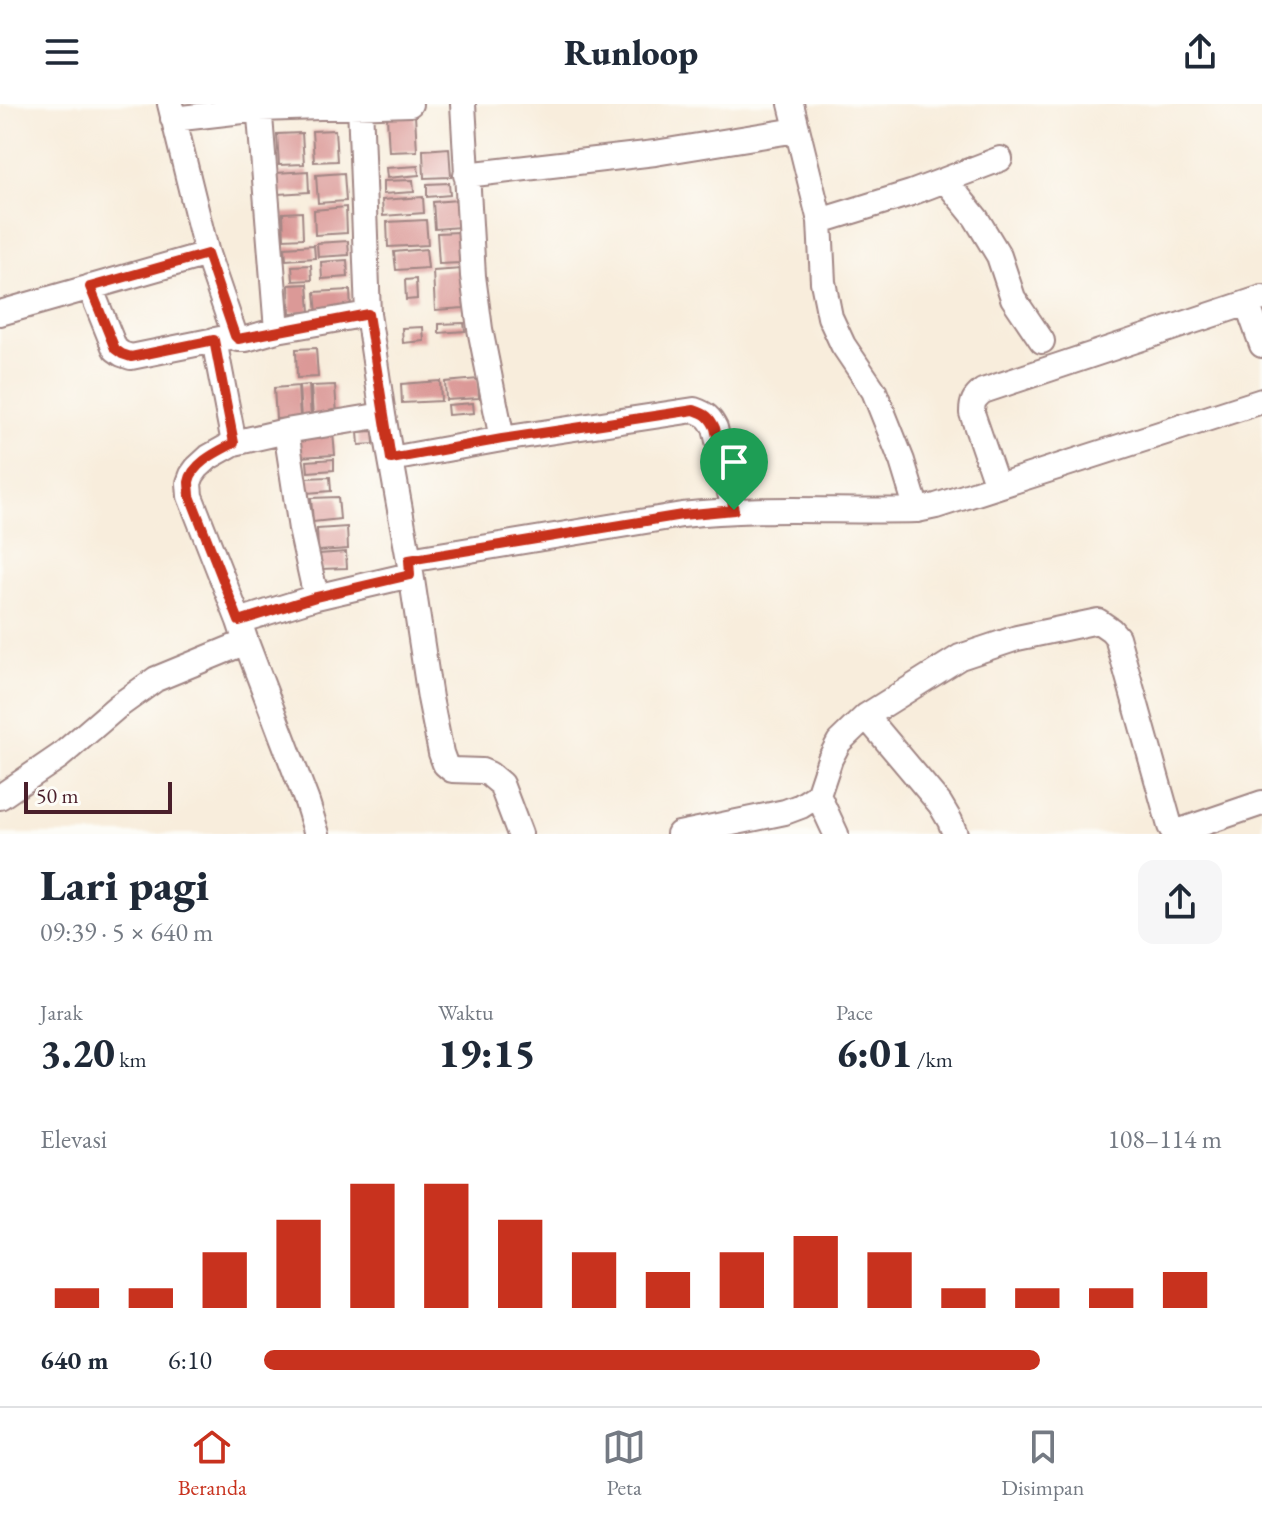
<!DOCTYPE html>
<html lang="id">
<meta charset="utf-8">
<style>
:root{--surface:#fff;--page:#f6f6f7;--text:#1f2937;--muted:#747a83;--line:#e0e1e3;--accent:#c8321e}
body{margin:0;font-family:"EB Garamond",serif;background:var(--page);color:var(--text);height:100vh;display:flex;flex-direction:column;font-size:30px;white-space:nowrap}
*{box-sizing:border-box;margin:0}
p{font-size:26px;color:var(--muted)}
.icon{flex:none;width:44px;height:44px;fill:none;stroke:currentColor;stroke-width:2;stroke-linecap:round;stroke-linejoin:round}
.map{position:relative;height:730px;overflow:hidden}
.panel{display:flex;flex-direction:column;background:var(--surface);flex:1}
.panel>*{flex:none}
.scale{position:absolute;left:24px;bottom:20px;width:148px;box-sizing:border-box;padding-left:8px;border:4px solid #4a1f2b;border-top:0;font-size:22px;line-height:28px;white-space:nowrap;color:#4a1f2b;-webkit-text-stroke:6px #fdfcf7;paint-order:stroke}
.pin{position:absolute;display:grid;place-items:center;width:68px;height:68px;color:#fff;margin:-82px -34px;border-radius:50% 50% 50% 0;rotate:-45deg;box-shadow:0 0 8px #0007}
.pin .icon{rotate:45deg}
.round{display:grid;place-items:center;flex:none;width:84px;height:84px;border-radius:16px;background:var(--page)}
.headline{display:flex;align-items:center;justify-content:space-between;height:136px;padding:0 40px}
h1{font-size:44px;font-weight:800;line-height:60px}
.stats{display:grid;grid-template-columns:repeat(3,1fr);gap:12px;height:136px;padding:8px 40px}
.stats div{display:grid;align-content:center}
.stats b{font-size:40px;font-weight:800}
.stats small{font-size:22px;font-weight:400}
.stats p{font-size:22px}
.chart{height:224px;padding:16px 40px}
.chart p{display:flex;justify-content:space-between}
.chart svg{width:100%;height:144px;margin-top:8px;stroke:var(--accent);stroke-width:6}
ul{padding:0 40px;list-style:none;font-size:26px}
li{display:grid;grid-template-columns:128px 96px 1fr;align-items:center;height:60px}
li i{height:20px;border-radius:10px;background:var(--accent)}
header{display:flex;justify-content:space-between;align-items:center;height:104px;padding:0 40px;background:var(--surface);font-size:36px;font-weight:800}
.tab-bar{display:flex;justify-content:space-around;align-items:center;height:112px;border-top:2px solid var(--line);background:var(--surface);font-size:22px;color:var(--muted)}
.tab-bar a{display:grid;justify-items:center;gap:4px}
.tab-bar .on{color:var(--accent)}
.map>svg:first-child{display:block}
</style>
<header><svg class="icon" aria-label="menu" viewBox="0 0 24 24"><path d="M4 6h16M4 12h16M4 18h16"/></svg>Runloop<svg class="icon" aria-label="share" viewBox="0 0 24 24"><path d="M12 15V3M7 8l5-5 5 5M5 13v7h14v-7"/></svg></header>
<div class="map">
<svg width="1262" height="730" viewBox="0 0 1262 730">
<rect width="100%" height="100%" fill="#fdfcf7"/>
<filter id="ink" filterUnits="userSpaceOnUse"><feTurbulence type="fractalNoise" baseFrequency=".0125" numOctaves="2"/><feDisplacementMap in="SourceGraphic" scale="16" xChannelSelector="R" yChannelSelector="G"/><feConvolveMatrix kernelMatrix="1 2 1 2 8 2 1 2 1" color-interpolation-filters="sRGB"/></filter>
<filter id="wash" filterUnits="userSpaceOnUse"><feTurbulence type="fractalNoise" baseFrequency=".006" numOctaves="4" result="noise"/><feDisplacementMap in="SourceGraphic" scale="32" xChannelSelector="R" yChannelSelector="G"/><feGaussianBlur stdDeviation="1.8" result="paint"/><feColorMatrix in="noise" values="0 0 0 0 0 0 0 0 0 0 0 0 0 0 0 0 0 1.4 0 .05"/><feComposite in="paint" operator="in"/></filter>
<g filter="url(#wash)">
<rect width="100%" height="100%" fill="#f8eddc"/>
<g id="blocks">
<path fill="#db9997" d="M415,11L417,47L389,48L387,13Z
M335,26L337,57L314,58L312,27Z
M302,29L304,60L279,61L277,30Z
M449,44L451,73L424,74L423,46Z
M418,62L419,71L387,74L386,64Z
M308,67L309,88L278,90L276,69Z
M344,69L346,97L318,99L316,71Z
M413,76L414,88L383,90V77Z
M449,79L450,91L427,93V80Z
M423,93L424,109L383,112L382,96Z
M458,96L460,123L435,125L433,98Z
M346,103L347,129L315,131L314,106Z
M302,108L303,134L284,135L283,109Z
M426,116L428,141L388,143L387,118Z
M460,128L461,159L439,160L437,129Z
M348,137L349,151L318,153L317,139Z
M314,141L315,154L286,156L285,143Z
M426,145L428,164L396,166L394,148Z
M347,156L348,173L322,175L321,158Z
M311,161L312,176L293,177L292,162Z
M462,165L464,204L435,206L433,167Z
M416,175L417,195L406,196L405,176Z
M308,180L310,208L290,209L289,181Z
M350,186L351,208L317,210L315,188Z
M464,219L465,227L439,229V220Z
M423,223L424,237L403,239L402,224Z
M316,244L318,273L297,274L296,245Z
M478,275L479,294L446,296L445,278Z
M440,277L441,297L402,299L401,280Z
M309,281L311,314H301L299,282Z
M335,281L337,311L313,313L311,282Z
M298,282L300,314L276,315L274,284Z
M473,299L474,309L448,311L447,301Z
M373,327L374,340L359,341L358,328Z
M333,329L335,351L297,353L295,332Z
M334,355V366L308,368L307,357Z
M330,373L331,387L307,389L306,374Z
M338,393L340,415L313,418L311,394Z
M347,423L348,445L318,447L317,425Z
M346,448L347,464L320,465L319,450Z"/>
</g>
</g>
<g filter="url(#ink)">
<use href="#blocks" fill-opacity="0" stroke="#a18684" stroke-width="2"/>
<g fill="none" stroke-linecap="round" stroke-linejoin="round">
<g stroke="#a18684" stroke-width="28">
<path id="minor" d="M170,0L207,150L235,232L238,235H246L277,226L368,210
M259,0L277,226
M360,0L368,210L383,311L409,456L430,594L441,649L445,660L452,666L482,667L489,670L501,680L520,730
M463,0L473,172L480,225L502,335
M791,0L820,117L823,178L830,213L843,241L874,287L902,357L917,406
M173,15L260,5L410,0
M466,71L655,49L797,26
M945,76L976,114L999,152L1013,194L1042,237
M820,117L911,89L1000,55
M90,183L115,245L122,250L131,253L235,232
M1247,199L1262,241
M0,209L207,150
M214,236L234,339
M286,327L301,425L316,493
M391,355L502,335L694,306C706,310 710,314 715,324L734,406
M997,382L972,309C972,298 974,294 983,287L1262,194
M409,456L682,411C760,402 838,408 917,406L936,402L1262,297
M239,517L316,493L410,471
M866,612L940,700L950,717L955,730
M818,691L836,730
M0,693L60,652L117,603L156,575L246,538
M317,730L307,698L246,538L239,517L190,392L189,379L192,371L197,364L209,353L234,339L286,327L383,311
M679,730L785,708L801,702L818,691L830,655L839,638L866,612L960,553L1017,534L1098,517L1111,526L1117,533L1170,722L1173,727H1180L1262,699"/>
</g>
<use href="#minor" stroke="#fff" stroke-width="24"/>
</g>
</g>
<g fill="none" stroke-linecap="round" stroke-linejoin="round" filter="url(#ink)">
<g stroke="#fff" stroke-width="16">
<path id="route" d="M207,150L235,232L238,235L368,210L391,355L502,335L694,306C706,310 710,313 715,324L734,406L682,411L409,456L410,471L316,493L239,517L190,392C190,390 189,380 189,378C192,359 219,347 234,339L214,236L131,253L122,250L115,245L90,183Z"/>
</g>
<use href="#route" stroke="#c8321e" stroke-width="10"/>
</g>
</svg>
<div class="scale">50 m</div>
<div class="pin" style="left:734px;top:406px;background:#1e9e55"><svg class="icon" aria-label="arrive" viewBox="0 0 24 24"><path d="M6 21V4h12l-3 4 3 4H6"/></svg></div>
</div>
<section class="panel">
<div class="headline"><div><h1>Lari pagi</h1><p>09:39 · 5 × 640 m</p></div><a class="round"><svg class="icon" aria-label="share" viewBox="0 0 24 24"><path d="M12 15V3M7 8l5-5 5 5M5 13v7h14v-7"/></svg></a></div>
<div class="stats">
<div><p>Jarak</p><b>3.20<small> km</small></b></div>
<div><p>Waktu</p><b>19:15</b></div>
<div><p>Pace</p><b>6:01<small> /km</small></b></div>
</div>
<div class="chart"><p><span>Elevasi</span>108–114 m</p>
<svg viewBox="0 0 160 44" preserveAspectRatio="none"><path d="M5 44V38M15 44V38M25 44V27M35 44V17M45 44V6M55 44V6M65 44V17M75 44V27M85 44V33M95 44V27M105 44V22M115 44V27M125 44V38M135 44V38M145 44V38M155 44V33"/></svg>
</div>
<ul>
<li><b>640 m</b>6:10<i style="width:81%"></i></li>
</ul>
</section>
<nav class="tab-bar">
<a class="on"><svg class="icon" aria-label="home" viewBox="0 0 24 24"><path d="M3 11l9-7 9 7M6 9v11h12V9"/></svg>Beranda</a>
<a><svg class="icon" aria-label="map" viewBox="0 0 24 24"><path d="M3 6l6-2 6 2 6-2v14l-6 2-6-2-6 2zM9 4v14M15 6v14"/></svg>Peta</a>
<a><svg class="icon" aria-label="saved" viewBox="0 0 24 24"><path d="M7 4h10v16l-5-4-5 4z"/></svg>Disimpan</a>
</nav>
